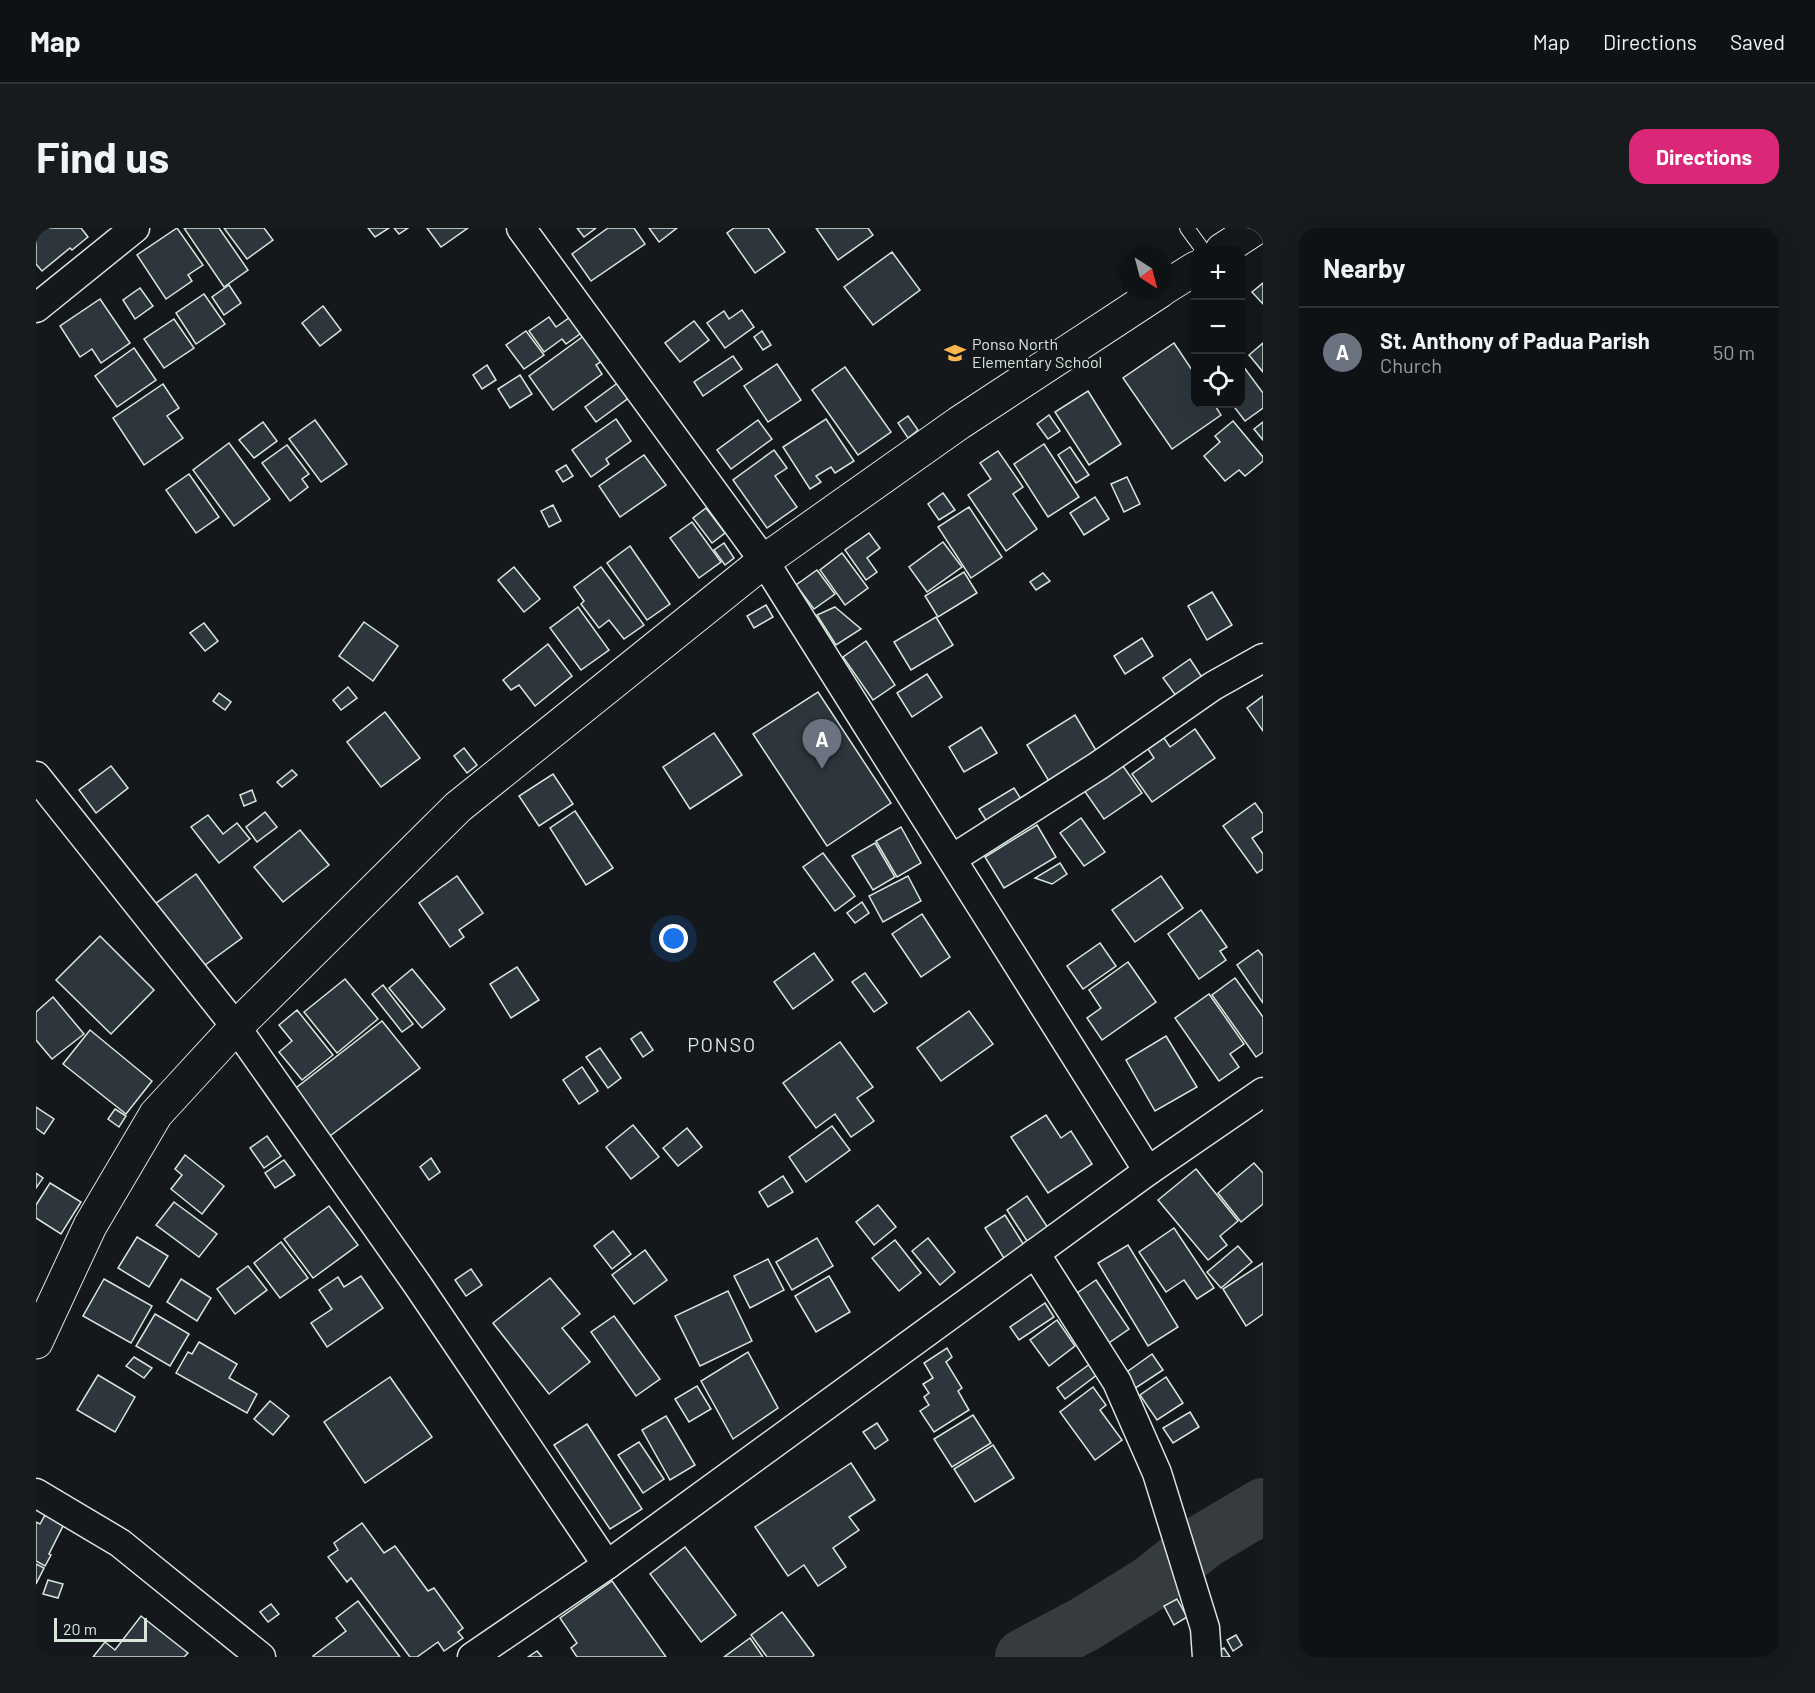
<!DOCTYPE html>
<html lang="en">
<head>
<meta charset="utf-8">
<style>
	:root { --surface:#0f1215; --page:#181b1e; --text:#f1f3f6; --muted:#9b9ea0; --line:#2f3234; --accent:#db2777 }
	body { margin:0; font-family:Barlow,sans-serif; background:var(--page); color:var(--text) }
	.controls { position:absolute; right:18px; top:18px; display:grid; overflow:hidden; border-radius:12px; box-shadow:0 6px 24px #0002 }
	.controls button { width:54px; height:54px; display:grid; place-items:center; padding:0; border:0; border-bottom:2px solid var(--line); background:var(--surface); color:var(--text); font:30px sans-serif }
	.compass { position:absolute; left:1083px; top:18px; width:54px; height:54px; border-radius:50%; background:var(--surface); box-shadow:0 6px 24px #0002; rotate:144deg }
	.scale { position:absolute; left:18px; bottom:15px; width:93px; box-sizing:border-box; padding-left:6px; border:3px solid #d8e6dc; border-top:0; font-size:16px; line-height:21px; white-space:nowrap; color:#d8e6dc; -webkit-text-stroke:4px #14181c; paint-order:stroke }
	.you { position:absolute; left:638px; top:711px; width:21px; height:21px; margin:-15px; border:4px solid #fff; border-radius:50%; background:#1a73e8; box-shadow:0 0 0 9px #1a73e833 }
	.badge { display:grid; place-items:center; width:39px; height:39px; border-radius:50%; background:var(--accent); color:#fff; font-size:20px; font-weight:700 }
	.pin { position:absolute; translate:-50% -50px; filter:drop-shadow(0 2px 3px #0008) }
	.pin::after { content:''; position:absolute; top:32px; width:21px; height:18px; background:inherit; clip-path:polygon(0 0,100% 0,50% 100%) }
	.list { margin:0; padding:0; list-style:none }
	h2 { display:flex; justify-content:space-between; align-items:center; height:78px; margin:0; padding:0 24px; font-size:26px }
	h2 small { font-size:20px; font-weight:400; color:var(--muted) }
	.list li { display:grid; grid-template-columns:39px 1fr auto; gap:18px; align-items:center; box-sizing:border-box; height:90px; padding:0 24px; border-top:2px solid var(--line) }
	.list b { display:block; font-size:22px; white-space:nowrap }
	.list p { margin:0; font-size:20px; white-space:nowrap; color:var(--muted) }
	.list em { font-size:20px; font-style:normal; color:var(--muted) }
	.icon { flex:none; width:33px; height:33px; fill:none; stroke:currentColor; stroke-width:2; stroke-linecap:round; stroke-linejoin:round }
	.map { position:relative; flex:none; width:1227px; height:1429px; overflow:hidden; border-radius:18px }
	header { display:flex; align-items:center; gap:36px; box-sizing:border-box; height:84px; padding:0 30px; background:var(--surface); border-bottom:2px solid var(--line) }
	header strong { font-size:28px }
	nav { display:flex; gap:33px; margin-inline-start:auto; font-size:21px }
	.intro { display:flex; align-items:center; justify-content:space-between; box-sizing:border-box; height:144px; padding:0 36px }
	h1 { margin:0; font-size:42px }
	.button { padding:15px 27px; border-radius:18px; background:var(--accent); color:#fff; font-size:21px; font-weight:700 }
	main { display:flex; gap:36px; padding:0 36px }
	aside { flex:1; background:var(--surface); border-radius:18px; box-shadow:0 6px 24px #0002 }
	.map>svg:first-child { display:block }
	.lines { fill:none; stroke-linecap:round; stroke-linejoin:round }
	.river { stroke:#363b3e; stroke-width:56 }
	.building { fill:#2c363c; stroke:#d8e6dc; stroke-width:1.5 }
	.lane-casing { stroke:#d8e6dc; stroke-width:16 }
	.street-casing { stroke:#d8e6dc; stroke-width:31 }
	.secondary-casing { stroke:#d8e6dc; stroke-width:35 }
	.lane { stroke:#14181c; stroke-width:14 }
	.street { stroke:#14181c; stroke-width:28 }
	.secondary { stroke:#14181c; stroke-width:33 }
	.labels { text-anchor:middle; stroke-width:4.5; stroke-linejoin:round; paint-order:stroke }
	.poi-label { font-size:16px; fill:#d8e6dc; stroke:#14181c; text-anchor:start }
	.quarter-label { font-size:20px; letter-spacing:1.5px; fill:#d8e6dc; stroke:#14181c }
</style>
</head>
<body>
<header>
<strong>Map</strong>
<nav><a>Map</a><a>Directions</a><a>Saved</a></nav>
</header>
<div class="intro"><h1>Find us</h1><a class="button">Directions</a></div>
<main>
<div class="map">
<svg width="1227" height="1429" viewBox="0 0 1227 1429">
	<rect width="100%" height="100%" fill="#14181c"/>
	<g class="lines">
		<polyline class="river" points="987,1429 1049,1396 1115,1355 1168,1313 1227,1278"/>
	</g>
	<g class="building">
		<polygon points="1,0 45,0 52,9 36,22 34,20 6,43 0,36 0,1"/>
		<polygon points="141,0 167,37 152,47 156,53 130,71 101,27"/>
		<polygon points="148,0 183,0 212,42 188,59"/>
		<polygon points="188,0 228,0 237,12 211,31"/>
		<polygon points="332,0 353,0 339,9"/>
		<polygon points="358,0 372,0 363,6"/>
		<polygon points="391,0 432,0 405,19"/>
		<polygon points="541,0 560,0 548,9"/>
		<polygon points="572,0 598,0 609,16 555,53 536,26"/>
		<polygon points="613,0 641,0 623,14"/>
		<polygon points="698,0 732,0 749,24 719,45 691,5"/>
		<polygon points="780,0 832,0 837,7 802,32"/>
		<polygon points="856,24 884,62 837,97 808,59"/>
		<polygon points="1227,55 1227,76 1216,64"/>
		<polygon points="193,57 205,75 188,87 176,69"/>
		<polygon points="104,60 117,78 99,91 87,72"/>
		<polygon points="168,66 189,96 160,116 140,85"/>
		<polygon points="64,71 94,115 65,135 56,121 44,129 24,98"/>
		<polygon points="287,78 305,102 284,118 266,95"/>
		<polygon points="706,82 718,99 689,120 671,95 688,83 693,91"/>
		<polygon points="537,87 548,103 530,116 526,111 508,124 493,103 513,89 520,99"/>
		<polygon points="138,91 158,120 128,140 108,111"/>
		<polygon points="658,93 673,112 644,134 629,115"/>
		<polygon points="490,103 508,127 488,141 470,117"/>
		<polygon points="726,103 735,117 727,122 718,109"/>
		<polygon points="549,107 567,132 560,137 566,146 517,182 493,148"/>
		<polygon points="1138,115 1160,148 1160,176 1178,176 1185,187 1136,221 1087,150"/>
		<polygon points="1227,115 1227,144 1213,127"/>
		<polygon points="98,120 120,152 81,179 59,148"/>
		<polygon points="697,128 706,141 667,168 658,154"/>
		<polygon points="1204,134 1227,165 1227,180 1209,193 1196,176 1204,176"/>
		<polygon points="741,136 765,172 732,194 708,158"/>
		<polygon points="451,137 460,152 446,161 437,147"/>
		<polygon points="809,139 855,204 822,227 776,162"/>
		<polygon points="484,147 496,166 474,180 462,161"/>
		<polygon points="583,154 594,169 560,194 549,179"/>
		<polygon points="127,156 143,180 131,188 147,210 108,237 77,190"/>
		<polygon points="1052,163 1085,216 1053,237 1019,184"/>
		<polygon points="1013,187 1024,203 1012,211 1001,196"/>
		<polygon points="872,188 882,202 872,210 862,195"/>
		<polygon points="580,191 595,213 570,231 573,236 555,249 536,222"/>
		<polygon points="790,191 818,233 799,245 795,239 780,248 785,254 774,261 747,219"/>
		<polygon points="279,192 311,236 285,254 253,211"/>
		<polygon points="722,192 736,211 695,241 681,222"/>
		<polygon points="1197,193 1227,229 1227,233 1209,248 1203,242 1189,253 1168,228 1184,214 1179,208"/>
		<polygon points="227,194 241,213 218,230 203,212"/>
		<polygon points="1227,194 1227,212 1218,201"/>
		<polygon points="193,215 234,271 198,298 157,242"/>
		<polygon points="1008,216 1043,269 1012,289 978,236"/>
		<polygon points="251,217 273,246 266,251 272,259 254,273 226,235"/>
		<polygon points="1034,219 1053,247 1040,255 1022,227"/>
		<polygon points="738,222 751,240 739,248 761,279 731,300 697,252"/>
		<polygon points="962,223 987,259 977,266 1001,301 970,323 932,267 955,251 944,235"/>
		<polygon points="608,227 630,257 584,289 563,258"/>
		<polygon points="530,237 537,248 527,254 520,243"/>
		<polygon points="153,246 183,289 160,305 130,262"/>
		<polygon points="1091,249 1104,276 1088,284 1075,256"/>
		<polygon points="907,265 919,282 903,292 892,276"/>
		<polygon points="1059,269 1073,291 1048,307 1034,285"/>
		<polygon points="517,277 525,293 513,299 505,283"/>
		<polygon points="933,279 966,329 935,350 902,299"/>
		<polygon points="670,280 689,305 676,315 657,290"/>
		<polygon points="656,294 685,334 663,350 634,310"/>
		<polygon points="833,305 844,320 831,330 841,344 830,352 809,322"/>
		<polygon points="907,314 926,339 891,364 873,339"/>
		<polygon points="688,315 698,330 689,337 678,322"/>
		<polygon points="594,318 634,376 611,392 571,335"/>
		<polygon points="806,325 832,360 809,377 784,342"/>
		<polygon points="478,339 504,371 488,384 462,352"/>
		<polygon points="565,339 608,397 588,411 573,392 563,400 545,376 548,373 538,359"/>
		<polygon points="781,342 799,366 778,381 760,357"/>
		<polygon points="928,344 941,365 902,389 889,368"/>
		<polygon points="1007,345 1014,353 1000,362 994,354"/>
		<polygon points="1176,364 1196,397 1171,412 1152,378"/>
		<polygon points="730,377 737,389 718,400 711,388"/>
		<polygon points="542,379 573,422 545,442 514,400"/>
		<polygon points="799,379 825,401 800,417 781,387"/>
		<polygon points="900,389 917,417 875,442 858,414"/>
		<polygon points="328,394 362,418 337,453 303,428"/>
		<polygon points="168,395 182,413 169,423 154,405"/>
		<polygon points="1106,410 1117,428 1089,446 1078,428"/>
		<polygon points="830,413 859,457 837,472 807,429"/>
		<polygon points="512,416 536,448 499,478 483,457 475,462 467,452"/>
		<polygon points="1154,431 1169,454 1143,472 1127,450"/>
		<polygon points="891,446 906,469 876,489 861,465"/>
		<polygon points="312,459 321,470 305,482 297,472"/>
		<polygon points="782,464 855,575 791,618 717,506"/>
		<polygon points="183,465 195,474 189,482 177,473"/>
		<polygon points="1227,468 1227,503 1211,480"/>
		<polygon points="349,484 384,530 345,559 311,514"/>
		<polygon points="1039,487 1064,529 1016,558 991,517"/>
		<polygon points="945,499 961,525 928,544 913,519"/>
		<polygon points="1159,501 1179,530 1116,574 1096,546 1118,530 1112,521 1128,510 1134,519"/>
		<polygon points="678,505 706,547 654,581 627,539"/>
		<polygon points="428,520 441,537 431,545 418,528"/>
		<polygon points="1082,531 1106,565 1068,591 1045,558"/>
		<polygon points="75,538 92,560 60,585 43,562"/>
		<polygon points="256,542 261,547 246,559 241,554"/>
		<polygon points="517,546 537,576 503,598 483,568"/>
		<polygon points="978,560 988,576 953,597 943,581"/>
		<polygon points="216,562 220,573 208,578 204,567"/>
		<polygon points="1219,575 1227,586 1227,603 1216,610 1227,626 1227,641 1221,645 1187,598"/>
		<polygon points="539,583 577,640 550,657 514,600"/>
		<polygon points="229,584 241,599 221,614 210,599"/>
		<polygon points="172,587 187,606 201,595 214,611 183,635 155,599"/>
		<polygon points="1045,590 1069,624 1048,638 1024,605"/>
		<polygon points="1001,597 1020,629 968,660 949,629"/>
		<polygon points="865,599 885,635 861,649 840,613"/>
		<polygon points="264,602 293,637 247,674 218,639"/>
		<polygon points="839,615 859,649 837,662 816,628"/>
		<polygon points="787,625 819,668 799,683 767,639"/>
		<polygon points="1024,635 1031,646 1016,656 999,650"/>
		<polygon points="160,646 206,710 165,740 119,676"/>
		<polygon points="421,648 447,685 423,702 428,709 414,719 383,675"/>
		<polygon points="872,648 885,673 847,694 833,668"/>
		<polygon points="1125,648 1147,680 1099,714 1076,682"/>
		<polygon points="826,674 833,685 819,695 811,685"/>
		<polygon points="1165,682 1191,719 1184,723 1190,732 1163,751 1132,706"/>
		<polygon points="886,686 914,729 885,749 856,706"/>
		<polygon points="64,708 118,762 75,806 20,752"/>
		<polygon points="1064,715 1080,738 1047,761 1031,738"/>
		<polygon points="1222,722 1227,728 1227,775 1201,737"/>
		<polygon points="778,725 797,752 757,781 738,754"/>
		<polygon points="1092,734 1120,774 1066,812 1051,790 1065,780 1053,762"/>
		<polygon points="481,739 503,772 475,790 454,756"/>
		<polygon points="376,741 409,781 386,800 353,760"/>
		<polygon points="829,745 851,775 838,784 816,754"/>
		<polygon points="1199,750 1227,789 1227,824 1220,829 1176,767"/>
		<polygon points="309,751 342,791 301,825 268,784"/>
		<polygon points="347,757 377,796 366,804 336,766"/>
		<polygon points="1173,766 1208,816 1194,826 1203,839 1183,853 1139,790"/>
		<polygon points="17,769 48,806 16,831 0,812 0,784"/>
		<polygon points="261,782 297,827 266,852 243,824 256,813 243,797"/>
		<polygon points="933,783 957,816 905,853 881,820"/>
		<polygon points="346,793 384,840 290,911 256,863"/>
		<polygon points="54,802 116,853 90,886 27,836"/>
		<polygon points="605,804 617,822 607,829 595,811"/>
		<polygon points="1130,808 1161,859 1119,883 1090,832"/>
		<polygon points="804,814 837,859 821,870 838,893 815,909 799,886 780,900 747,855"/>
		<polygon points="564,820 585,850 572,860 550,829"/>
		<polygon points="546,839 562,863 543,876 527,852"/>
		<polygon points="0,879 18,891 8,906 0,900"/>
		<polygon points="79,881 90,888 83,899 72,891"/>
		<polygon points="1010,887 1025,910 1035,903 1056,936 1012,965 975,909"/>
		<polygon points="597,897 623,929 595,951 570,919"/>
		<polygon points="796,898 814,922 770,954 753,929"/>
		<polygon points="651,900 666,919 642,938 627,920"/>
		<polygon points="231,908 245,928 228,940 214,920"/>
		<polygon points="149,927 188,958 166,986 135,961 146,947 139,941"/>
		<polygon points="395,930 404,944 393,952 384,939"/>
		<polygon points="248,932 259,947 239,960 229,945"/>
		<polygon points="1218,935 1227,945 1227,976 1205,994 1182,965"/>
		<polygon points="1160,941 1202,993 1184,1008 1191,1017 1172,1032 1122,972"/>
		<polygon points="0,945 7,950 0,960"/>
		<polygon points="747,948 757,964 732,979 723,964"/>
		<polygon points="14,955 45,974 25,1006 0,990 0,977"/>
		<polygon points="991,968 1014,1003 993,1016 971,982"/>
		<polygon points="138,974 181,1006 163,1029 120,997"/>
		<polygon points="842,977 860,999 838,1017 820,994"/>
		<polygon points="293,978 322,1017 277,1050 248,1011"/>
		<polygon points="969,987 991,1022 971,1035 949,1000"/>
		<polygon points="1138,1000 1178,1060 1161,1071 1148,1052 1130,1064 1103,1024"/>
		<polygon points="577,1003 595,1026 576,1041 558,1018"/>
		<polygon points="101,1009 132,1028 113,1059 82,1040"/>
		<polygon points="781,1010 797,1038 756,1062 740,1034"/>
		<polygon points="892,1010 919,1044 904,1057 876,1023"/>
		<polygon points="859,1012 885,1045 863,1063 836,1030"/>
		<polygon points="245,1014 272,1050 244,1070 218,1035"/>
		<polygon points="1092,1017 1142,1099 1112,1118 1062,1035"/>
		<polygon points="1202,1018 1216,1034 1185,1060 1171,1044"/>
		<polygon points="609,1022 631,1052 598,1076 576,1047"/>
		<polygon points="732,1031 748,1062 714,1080 698,1048"/>
		<polygon points="1227,1035 1227,1086 1210,1098 1187,1061"/>
		<polygon points="212,1038 231,1062 199,1086 181,1061"/>
		<polygon points="435,1041 446,1057 430,1068 419,1052"/>
		<polygon points="325,1048 347,1080 291,1119 275,1095 296,1081 283,1062 302,1049 308,1059"/>
		<polygon points="793,1048 814,1084 780,1104 759,1068"/>
		<polygon points="514,1050 544,1086 526,1100 554,1134 513,1166 457,1095"/>
		<polygon points="68,1051 116,1078 95,1115 47,1088"/>
		<polygon points="145,1051 175,1070 161,1093 131,1074"/>
		<polygon points="1060,1052 1093,1101 1067,1119 1034,1070"/>
		<polygon points="692,1063 716,1113 664,1138 639,1088"/>
		<polygon points="1009,1075 1018,1089 983,1112 974,1099"/>
		<polygon points="119,1086 153,1106 134,1138 100,1118"/>
		<polygon points="578,1088 624,1151 600,1168 555,1104"/>
		<polygon points="1021,1092 1039,1118 1013,1138 994,1112"/>
		<polygon points="163,1114 201,1136 193,1150 221,1166 211,1185 140,1145 152,1124 156,1126"/>
		<polygon points="911,1120 916,1129 910,1134 926,1160 922,1163 933,1182 898,1204 884,1183 893,1177 888,1169 893,1165 887,1156 897,1150 888,1135"/>
		<polygon points="712,1124 742,1180 697,1211 665,1153"/>
		<polygon points="1116,1126 1127,1142 1098,1161 1088,1146"/>
		<polygon points="98,1129 116,1140 108,1150 90,1138"/>
		<polygon points="1058,1133 1066,1143 1029,1171 1021,1160"/>
		<polygon points="62,1147 99,1169 79,1204 41,1182"/>
		<polygon points="354,1149 396,1209 329,1255 288,1194"/>
		<polygon points="1130,1149 1147,1175 1121,1192 1104,1167"/>
		<polygon points="661,1158 675,1181 653,1194 639,1171"/>
		<polygon points="1057,1159 1070,1177 1064,1182 1086,1212 1059,1232 1024,1184"/>
		<polygon points="234,1173 253,1188 237,1207 218,1191"/>
		<polygon points="1154,1184 1163,1199 1137,1215 1127,1200"/>
		<polygon points="937,1187 955,1215 916,1239 898,1211"/>
		<polygon points="630,1188 659,1237 634,1252 606,1202"/>
		<polygon points="841,1195 852,1212 839,1221 827,1204"/>
		<polygon points="551,1196 606,1281 574,1301 518,1217"/>
		<polygon points="603,1214 628,1251 607,1265 582,1227"/>
		<polygon points="957,1217 978,1250 939,1274 918,1241"/>
		<polygon points="815,1235 839,1272 813,1289 823,1302 797,1320 810,1339 782,1358 768,1337 752,1348 719,1299"/>
		<polygon points="9,1287 28,1296 13,1326 15,1327 9,1338 0,1333 0,1294 4,1296"/>
		<polygon points="326,1295 348,1325 359,1318 392,1363 398,1360 427,1400 422,1404 427,1410 408,1423 402,1414 381,1429 374,1429 315,1350 311,1354 292,1329 302,1322 298,1315"/>
		<polygon points="649,1319 700,1387 665,1414 614,1346"/>
		<polygon points="0,1336 8,1340 0,1356"/>
		<polygon points="12,1352 27,1356 22,1370 7,1366"/>
		<polygon points="576,1353 630,1429 541,1429 535,1420 541,1415 524,1390"/>
		<polygon points="1141,1371 1151,1389 1138,1397 1128,1378"/>
		<polygon points="322,1373 364,1429 278,1429 277,1428 310,1403 300,1390"/>
		<polygon points="235,1376 243,1386 232,1394 224,1384"/>
		<polygon points="746,1384 778,1427 776,1429 731,1429 715,1407"/>
		<polygon points="105,1388 152,1425 148,1429 57,1429 69,1414 79,1422"/>
		<polygon points="1200,1407 1206,1417 1197,1423 1191,1412"/>
		<polygon points="714,1410 727,1429 688,1429"/>
		<polygon points="1188,1420 1194,1429 1182,1429 1180,1425"/>
		<polygon points="501,1423 506,1429 492,1429"/>
	</g>
	<g class="lines">
		<defs>
			<polyline id="lane" points="1151,0 1167,22"/>
			<g id="street">
				<polyline points="485,0 728,333 1112,943"/>
				<polyline points="0,80 99,0"/>
				<polyline points="0,548 200,799 381,1056 571,1337"/>
				<polyline points="916,631 1062,538 1177,458 1227,430"/>
				<polyline points="999,1025 1081,1154 1121,1245 1169,1400 1171,1429"/>
				<polyline points="0,1265 84,1315 225,1429"/>
				<polyline points="436,1429 571,1337 1112,943 1227,864"/>
			</g>
			<g id="secondary">
				<polyline points="1186,22 1220,0"/>
				<polyline points="1128,60 1160,40"/>
				<polyline points="0,1114 54,998 120,886 200,799 422,579 728,333 923,195 1124,63"/>
			</g>
		</defs>
		<use href="#lane" class="lane-casing"/>
		<use href="#street" class="street-casing"/>
		<use href="#secondary" class="secondary-casing"/>
		<use href="#lane" class="lane"/>
		<use href="#street" class="street"/>
		<use href="#secondary" class="secondary"/>
	</g>
	<defs>
		<symbol id="school-bare" viewBox="-9 -9 18 18"><path d="M0-5L7-2L0 1L-7-2ZM-4 1L0 2.5L4 1V4Q0 6-4 4Z" fill="#ffb74d" stroke="#14181c" stroke-width="2.5" paint-order="stroke"/></symbol>
	</defs>
	<g fill-rule="evenodd">
		<use href="#school-bare" x="904" y="110" width="30" height="30"/>
	</g>
	<g class="labels">
		<g class="poi-label">
			<text x="936" y="122">Ponso North<tspan x="936" dy="18">Elementary School</tspan></text>
		</g>
		<g class="quarter-label">
			<text x="686" y="824">PONSO</text>
		</g>
	</g>
</svg>
<div class="controls">
<button>+</button>
<button>−</button>
<button><svg class="icon" aria-label="locate" viewBox="0 0 24 24"><circle cx="12" cy="12" r="6"/><path d="M12 2v4M12 18v4M2 12h4M18 12h4"/></svg></button>
</div>
<svg class="compass" viewBox="-18 -18 36 36"><path d="M0-13l5 13h-10z" fill="#e53935"/><path d="M0 13l5-13h-10z" fill="#9b9ea0"/></svg>
<div class="scale">20 m</div>
<div class="you"></div>
<div class="pin badge" style="left:786px;top:541px;background:#6b7280">A</div>
</div>
<aside>
<h2>Nearby<small></small></h2>
<ul class="list">
<li><span class="badge" style="background:#6b7280">A</span><div><b>St. Anthony of Padua Parish</b><p>Church</p></div><em>50 m</em></li>
</ul>
</aside>
</main>
</body>
</html>
